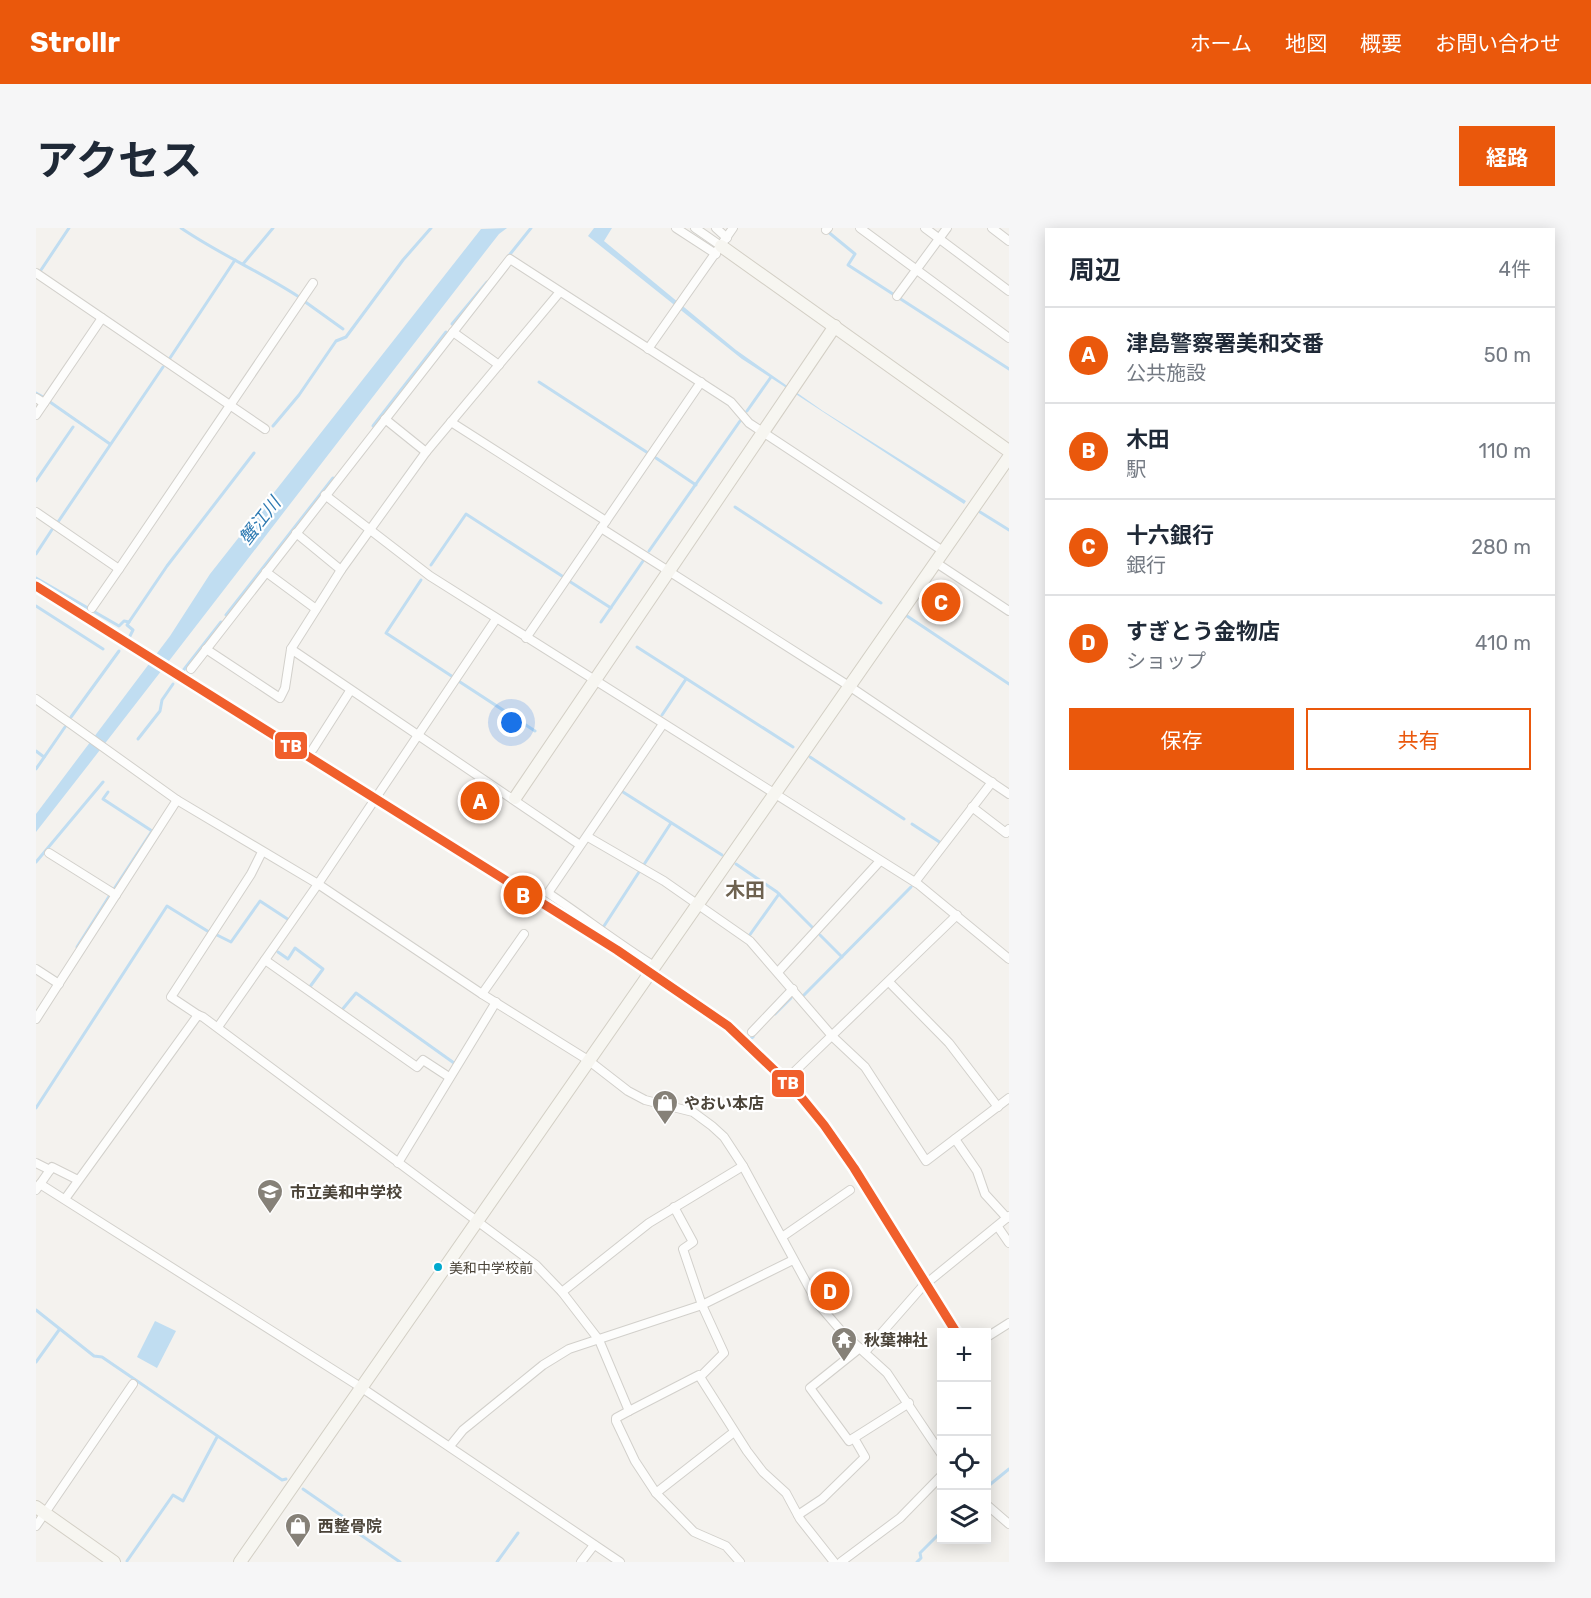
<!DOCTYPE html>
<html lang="ja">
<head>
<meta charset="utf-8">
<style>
	:root { --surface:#fff; --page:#f6f6f7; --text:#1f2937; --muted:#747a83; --line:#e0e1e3; --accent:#ea580c }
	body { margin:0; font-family:Rubik,"Noto Sans JP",sans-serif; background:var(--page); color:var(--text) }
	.controls { position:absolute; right:18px; bottom:18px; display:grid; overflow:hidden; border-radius:0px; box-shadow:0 3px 15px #0003 }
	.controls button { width:54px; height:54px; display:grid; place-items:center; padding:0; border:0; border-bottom:2px solid var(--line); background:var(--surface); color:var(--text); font:30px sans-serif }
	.you { position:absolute; left:476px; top:495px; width:21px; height:21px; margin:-15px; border:4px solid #fff; border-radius:50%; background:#1a73e8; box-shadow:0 0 0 9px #1a73e833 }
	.badge { display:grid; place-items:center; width:39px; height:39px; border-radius:50%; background:var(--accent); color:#fff; font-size:20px; font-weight:700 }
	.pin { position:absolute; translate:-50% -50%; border:3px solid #fff; box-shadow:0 2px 6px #0006 }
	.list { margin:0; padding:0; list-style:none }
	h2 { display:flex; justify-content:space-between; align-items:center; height:78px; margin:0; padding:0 24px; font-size:26px }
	h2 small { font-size:20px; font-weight:400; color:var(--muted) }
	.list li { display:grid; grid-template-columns:39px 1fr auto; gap:18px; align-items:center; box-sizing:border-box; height:96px; padding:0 24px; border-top:2px solid var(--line) }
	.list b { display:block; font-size:22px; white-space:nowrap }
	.list p { margin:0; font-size:20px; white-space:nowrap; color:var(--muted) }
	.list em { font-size:20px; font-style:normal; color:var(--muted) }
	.actions { display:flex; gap:12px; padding:18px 24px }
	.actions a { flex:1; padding:14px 0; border:2px solid var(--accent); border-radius:0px; text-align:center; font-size:21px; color:var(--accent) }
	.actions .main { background:var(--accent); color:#fff }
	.icon { flex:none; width:33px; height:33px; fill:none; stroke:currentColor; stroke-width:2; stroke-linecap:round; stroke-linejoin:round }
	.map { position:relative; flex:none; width:973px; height:1334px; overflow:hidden; border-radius:0px }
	header { display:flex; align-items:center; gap:36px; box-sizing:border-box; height:84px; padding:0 30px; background:var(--accent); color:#fff }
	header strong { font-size:28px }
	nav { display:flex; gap:33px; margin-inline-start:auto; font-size:21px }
	.intro { display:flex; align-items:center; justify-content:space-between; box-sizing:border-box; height:144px; padding:0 36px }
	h1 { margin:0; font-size:42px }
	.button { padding:15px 27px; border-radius:0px; background:var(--accent); color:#fff; font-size:21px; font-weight:700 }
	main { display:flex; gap:36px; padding:0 36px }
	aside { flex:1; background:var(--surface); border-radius:0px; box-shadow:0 3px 15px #0003 }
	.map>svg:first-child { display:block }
	.water { fill:#c0ddf1 }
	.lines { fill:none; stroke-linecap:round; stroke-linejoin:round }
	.stream { stroke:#c0ddf1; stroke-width:3 }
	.street-casing { stroke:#d2d0cb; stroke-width:10 }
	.secondary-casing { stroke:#d3cfc5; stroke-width:14 }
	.street { stroke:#fdfdfc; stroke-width:8 }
	.secondary { stroke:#f7f6f1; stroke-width:12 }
	.rail-1-casing { stroke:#fff; stroke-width:14 }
	.rail-1 { stroke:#f05f2c; stroke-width:9 }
	.bus-dot { fill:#00a9ce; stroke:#fff; stroke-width:2 }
	.labels { text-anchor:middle; stroke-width:4.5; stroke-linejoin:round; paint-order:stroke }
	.bus-label { font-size:14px; fill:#4b4439; stroke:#fff; text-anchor:start }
	.poi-label { font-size:16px; font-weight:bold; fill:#4b4439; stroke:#fff; text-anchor:start }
	.water-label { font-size:18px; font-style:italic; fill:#2e7ab2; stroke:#fff }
	.quarter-label { font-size:20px; font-weight:bold; fill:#6e6250; stroke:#fff }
	.line-badge { stroke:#fff; stroke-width:2 }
	.badge-label { font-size:16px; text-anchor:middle; font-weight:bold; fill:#fff }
</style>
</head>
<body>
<header>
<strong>Strollr</strong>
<nav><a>ホーム</a><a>地図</a><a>概要</a><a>お問い合わせ</a></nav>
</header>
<div class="intro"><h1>アクセス</h1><a class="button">経路</a></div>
<main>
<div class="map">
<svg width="973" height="1334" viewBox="0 0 973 1334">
	<rect width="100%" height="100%" fill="#f4f2ee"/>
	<g class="water">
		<path d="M471,0L463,6C308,205 155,406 0,604V586L134,408L174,346L445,1Z"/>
		<polygon points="558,0 576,0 568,13 700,122 787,183 930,273 928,276 706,131 552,8"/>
		<polygon points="119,1093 140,1103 121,1140 101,1129"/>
	</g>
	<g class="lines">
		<g class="stream">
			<path d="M145,0C183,26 225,44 263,69"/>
			<polyline points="791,3 819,26 812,37 973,141"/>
			<polyline points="471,30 495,0"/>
			<polyline points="207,36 237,0"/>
			<polyline points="5,42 33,0"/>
			<polyline points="268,73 307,101"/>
			<polyline points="416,96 451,54"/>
			<polyline points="134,130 199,32"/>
			<polyline points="503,154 612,225"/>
			<polyline points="0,165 7,169"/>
			<polyline points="14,174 74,216"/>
			<polyline points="711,183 735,149"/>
			<polyline points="237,198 263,167 300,113 310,109 367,32 395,0"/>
			<polyline points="337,198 410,104"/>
			<polyline points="620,230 660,257"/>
			<polyline points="0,253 37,199"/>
			<polyline points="699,279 845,375"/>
			<polyline points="944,284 973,302"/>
			<polyline points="22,294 127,139"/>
			<polyline points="613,323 704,193"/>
			<polyline points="0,326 17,300"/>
			<polyline points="395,337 430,286 526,348"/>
			<polyline points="0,350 83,398 88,393 93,394"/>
			<polyline points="385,352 350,405 417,449"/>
			<polyline points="533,353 575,380"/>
			<polyline points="0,378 67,421"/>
			<polyline points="190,387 297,250"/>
			<polyline points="871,388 973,456"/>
			<polyline points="565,394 607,333"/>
			<polyline points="93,410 97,402 91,397 93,394 131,338 218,225"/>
			<polyline points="601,419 757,519"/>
			<polyline points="146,444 185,394"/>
			<polyline points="424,454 499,503"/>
			<polyline points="626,487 650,451"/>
			<polyline points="35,489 83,423"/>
			<polyline points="102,511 124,483 126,472 137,456"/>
			<polyline points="0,523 8,529"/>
			<polyline points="774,529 868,591"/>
			<polyline points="0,541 29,499"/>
			<polyline points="72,564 67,571 116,603 78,661"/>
			<polyline points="587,564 686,627"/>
			<polyline points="876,596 905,615 903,617"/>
			<polyline points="0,634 67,554"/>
			<polyline points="700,636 741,664 777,700"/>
			<polyline points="607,638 635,595"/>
			<polyline points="568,698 603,644"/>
			<polyline points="179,706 195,714 224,673 253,692"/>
			<polyline points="784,707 806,729"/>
			<polyline points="713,708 743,666"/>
			<polyline points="41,719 74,667"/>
			<polyline points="242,724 252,731 259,720 287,741 273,760 276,761"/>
			<polyline points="768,767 875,659"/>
			<polyline points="305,783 320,765 418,835"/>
			<polyline points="739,786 755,770"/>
			<polyline points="714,811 717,809"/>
			<polyline points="0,880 131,678 173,704"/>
			<polyline points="0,1082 58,1128 66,1129 246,1252 250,1251"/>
			<polyline points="0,1134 23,1102"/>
			<polyline points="951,1259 973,1241"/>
			<polyline points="267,1261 306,1288 303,1292 364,1334"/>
			<polyline points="91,1333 137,1267 147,1273 181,1209"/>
			<polyline points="461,1334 482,1305"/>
			<polyline points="881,1334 885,1330 884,1325 906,1303"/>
		</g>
		<defs>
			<g id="street">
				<polyline points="640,0 680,26"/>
				<polyline points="659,0 685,18"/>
				<polyline points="680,0 691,10"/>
				<polyline points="824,0 973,110"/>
				<polyline points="889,0 973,63"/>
				<polyline points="956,0 973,13"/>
				<polyline points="790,2 792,0"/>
				<polyline points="0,45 229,201"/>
				<polyline points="523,65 390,224 305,342 255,421 544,617"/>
				<polyline points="861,68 911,0"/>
				<polyline points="417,104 463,137"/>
				<polyline points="612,121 697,0"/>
				<polyline points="0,170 8,175"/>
				<polyline points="0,187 66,90"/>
				<polyline points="349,191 390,224"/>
				<polyline points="415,194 570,293"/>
				<polyline points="289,267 394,348 882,656 973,731"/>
				<polyline points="0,284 83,341 277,55"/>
				<polyline points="565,300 813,458 973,566"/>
				<polyline points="260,305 305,342"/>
				<polyline points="899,334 973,383"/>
				<polyline points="230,344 280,381"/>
				<polyline points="56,380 83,341"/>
				<polyline points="490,410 665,154"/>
				<polyline points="170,421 244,470 249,460 255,421"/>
				<polyline points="155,441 474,31 695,174 713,195 907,323"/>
				<polyline points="0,471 141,572 282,656 446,766 552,832 592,863 609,872 657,884 676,898 688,909 707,938 782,1076 807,1105 851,1145 906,1227"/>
				<polyline points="277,521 314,463"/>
				<polyline points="936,579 970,605 973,601"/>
				<polyline points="552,609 628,653 714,713 797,809 829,839 890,933 973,870"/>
				<polyline points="13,625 80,667"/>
				<polyline points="879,654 956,554"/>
				<polyline points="229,732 381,839 387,832 413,849"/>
				<path d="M618,738C581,715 548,689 512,665L627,496"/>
				<polyline points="0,741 23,756"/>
				<polyline points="742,744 844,633"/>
				<polyline points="853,754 913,815 962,879"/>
				<polyline points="446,766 488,706"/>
				<polyline points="162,787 135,769 215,646 226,624"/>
				<polyline points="0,791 141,572"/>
				<polyline points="182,799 282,656 460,391"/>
				<polyline points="716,804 757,761"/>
				<polyline points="755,847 921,687"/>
				<polyline points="919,911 941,943 949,966 971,990"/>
				<polyline points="0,935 14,942"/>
				<polyline points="362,935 460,774"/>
				<polyline points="4,956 326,1160 584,1334"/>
				<polyline points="0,962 16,939 42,952"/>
				<polyline points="29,971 162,787 167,789 500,1037 526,1064 563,1112 593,1183 580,1190 580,1193 599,1233 620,1265 658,1304 690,1318 704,1334"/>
				<polyline points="638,979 657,1014 647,1021 666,1077 688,1125 664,1149 711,1223 727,1244 750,1265 764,1291 798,1334"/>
				<polyline points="962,999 973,1015"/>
				<polyline points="746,1009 814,962"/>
				<polyline points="526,1064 613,995 707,938"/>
				<polyline points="951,1109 973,1095"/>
				<polyline points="824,1120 774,1160 813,1213 873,1175"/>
				<polyline points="829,1124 886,1059 973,988"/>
				<polyline points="593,1183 663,1147 664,1149"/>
				<polyline points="414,1218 427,1202 507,1137 533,1121 666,1077 757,1032"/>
				<polyline points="620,1265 698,1204"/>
				<polyline points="951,1277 973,1296"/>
				<polyline points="762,1287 786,1271 829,1229 818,1210"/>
				<polyline points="0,1298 97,1156"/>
				<polyline points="545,1334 558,1317"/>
				<polyline points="805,1334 864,1290 906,1247"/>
			</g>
			<g id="secondary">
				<polyline points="685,18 973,223"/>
				<polyline points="479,570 799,98"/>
				<polyline points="0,1279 78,1334"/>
				<polyline points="204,1334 973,229"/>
			</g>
		</defs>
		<use href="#street" class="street-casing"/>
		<use href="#secondary" class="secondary-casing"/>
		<use href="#street" class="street"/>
		<use href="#secondary" class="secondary"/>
		<defs>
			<polyline id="rail-1" points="0,358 581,722 692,798 761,864 788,897 818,940 920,1104"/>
		</defs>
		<use href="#rail-1" class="rail-1-casing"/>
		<use href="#rail-1" class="rail-1"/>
	</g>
	<defs>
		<symbol id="shop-pin" viewBox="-11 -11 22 30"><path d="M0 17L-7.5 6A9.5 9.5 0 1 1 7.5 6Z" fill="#868178" stroke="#fff"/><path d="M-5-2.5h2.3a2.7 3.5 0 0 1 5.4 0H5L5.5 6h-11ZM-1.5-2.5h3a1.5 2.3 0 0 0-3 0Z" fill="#fff"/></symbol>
		<symbol id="school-pin" viewBox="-11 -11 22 30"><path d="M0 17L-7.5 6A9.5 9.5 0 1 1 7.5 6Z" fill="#868178" stroke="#fff"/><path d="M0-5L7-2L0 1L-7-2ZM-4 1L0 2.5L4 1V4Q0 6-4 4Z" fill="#fff"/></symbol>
		<symbol id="temple-pin" viewBox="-11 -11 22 30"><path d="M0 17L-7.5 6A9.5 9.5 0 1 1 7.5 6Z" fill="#868178" stroke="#fff"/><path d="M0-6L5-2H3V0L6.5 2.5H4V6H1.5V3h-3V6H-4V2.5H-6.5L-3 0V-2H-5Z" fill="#fff"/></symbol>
	</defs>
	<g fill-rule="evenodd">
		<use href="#shop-pin" x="614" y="860" width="30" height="40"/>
		<use href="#school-pin" x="219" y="949" width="30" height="40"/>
		<use href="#temple-pin" x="793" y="1097" width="30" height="40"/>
		<use href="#shop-pin" x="247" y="1283" width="30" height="40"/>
	</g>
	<circle class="bus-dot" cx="402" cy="1039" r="5"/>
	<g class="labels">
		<g class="bus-label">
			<text x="413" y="1045">美和中学校前</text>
		</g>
		<g class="poi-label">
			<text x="648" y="881">やおい本店</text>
			<text x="254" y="970">市立美和中学校</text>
			<text x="828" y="1118">秋葉神社</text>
			<text x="282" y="1304">西整骨院</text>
		</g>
		<g class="water-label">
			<text transform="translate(224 293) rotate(-52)" y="6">蟹江川</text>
		</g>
		<g class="quarter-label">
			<text x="709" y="669">木田</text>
		</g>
	</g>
	<g class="line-badge">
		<rect x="238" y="503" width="34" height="29" rx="6" fill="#f05f2c"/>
		<rect x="735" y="841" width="34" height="29" rx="6" fill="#f05f2c"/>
	</g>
	<g class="badge-label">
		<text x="255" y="524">TB</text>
		<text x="752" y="861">TB</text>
	</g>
</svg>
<div class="controls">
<button>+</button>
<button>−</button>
<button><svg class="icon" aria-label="locate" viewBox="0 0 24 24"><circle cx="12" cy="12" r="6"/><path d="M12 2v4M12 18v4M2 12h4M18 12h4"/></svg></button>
<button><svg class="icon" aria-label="layers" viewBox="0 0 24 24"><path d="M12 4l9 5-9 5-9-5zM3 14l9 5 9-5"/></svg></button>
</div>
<div class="you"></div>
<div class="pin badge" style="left:444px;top:573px">A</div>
<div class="pin badge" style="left:487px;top:667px">B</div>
<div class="pin badge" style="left:905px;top:374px">C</div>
<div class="pin badge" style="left:794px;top:1063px">D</div>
</div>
<aside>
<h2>周辺<small>4件</small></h2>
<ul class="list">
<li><span class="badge">A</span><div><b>津島警察署美和交番</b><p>公共施設</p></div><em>50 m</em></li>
<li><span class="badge">B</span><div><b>木田</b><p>駅</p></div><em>110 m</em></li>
<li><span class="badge">C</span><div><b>十六銀行</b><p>銀行</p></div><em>280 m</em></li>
<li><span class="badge">D</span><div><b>すぎとう金物店</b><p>ショップ</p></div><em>410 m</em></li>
</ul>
<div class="actions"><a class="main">保存</a><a>共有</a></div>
</aside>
</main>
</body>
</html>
